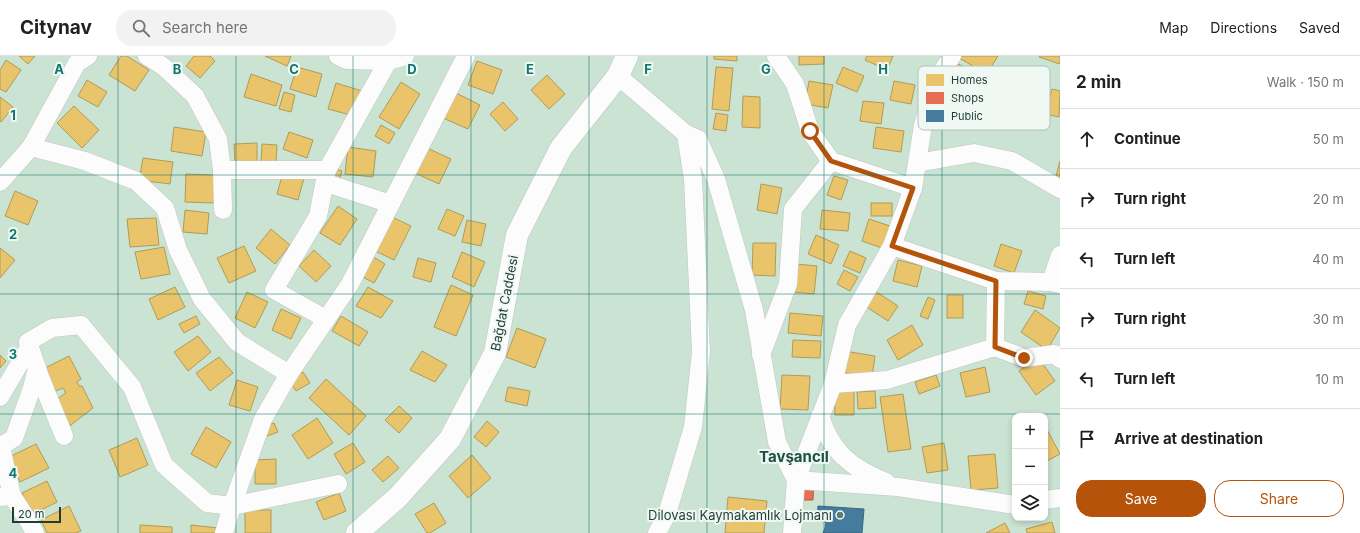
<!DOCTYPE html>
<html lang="en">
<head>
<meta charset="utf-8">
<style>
	:root { --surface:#fff; --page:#f2f2f2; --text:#202124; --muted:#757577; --line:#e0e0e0; --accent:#b45309 }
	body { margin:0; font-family:Inter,sans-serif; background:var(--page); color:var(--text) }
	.controls { position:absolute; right:12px; bottom:12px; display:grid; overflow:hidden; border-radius:8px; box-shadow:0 2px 6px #0003 }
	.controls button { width:36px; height:36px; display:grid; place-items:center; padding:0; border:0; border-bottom:1px solid var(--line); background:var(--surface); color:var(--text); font:20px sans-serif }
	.scale { position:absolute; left:12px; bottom:10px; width:49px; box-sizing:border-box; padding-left:4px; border:2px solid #1f3d35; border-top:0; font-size:11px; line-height:14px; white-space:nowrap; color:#1f3d35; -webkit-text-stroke:3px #f0f8f4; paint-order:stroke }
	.stop { position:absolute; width:12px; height:12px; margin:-9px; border:3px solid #b45309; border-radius:50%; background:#fff }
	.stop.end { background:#b45309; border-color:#fff; box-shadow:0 1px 4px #0008 }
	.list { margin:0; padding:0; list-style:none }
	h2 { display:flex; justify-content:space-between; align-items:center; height:52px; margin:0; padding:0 16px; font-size:17px }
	h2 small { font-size:13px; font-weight:400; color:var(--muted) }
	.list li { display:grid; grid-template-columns:26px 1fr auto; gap:12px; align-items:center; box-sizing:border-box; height:60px; padding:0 16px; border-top:1px solid var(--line) }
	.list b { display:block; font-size:15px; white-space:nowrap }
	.list em { font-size:13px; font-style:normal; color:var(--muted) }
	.actions { display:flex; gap:8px; padding:12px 16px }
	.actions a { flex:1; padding:9px 0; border:1px solid var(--accent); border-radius:16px; text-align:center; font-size:14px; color:var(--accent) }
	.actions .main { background:var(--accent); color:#fff }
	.icon { flex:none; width:22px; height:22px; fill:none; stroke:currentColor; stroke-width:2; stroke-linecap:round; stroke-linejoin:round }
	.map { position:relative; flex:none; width:1060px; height:477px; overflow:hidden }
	header { display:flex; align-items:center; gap:24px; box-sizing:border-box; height:56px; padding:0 20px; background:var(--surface); border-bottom:1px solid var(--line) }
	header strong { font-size:19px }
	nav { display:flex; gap:22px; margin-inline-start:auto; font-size:14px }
	.search { width:280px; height:36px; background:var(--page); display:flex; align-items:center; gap:10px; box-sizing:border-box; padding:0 14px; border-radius:16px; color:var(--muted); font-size:15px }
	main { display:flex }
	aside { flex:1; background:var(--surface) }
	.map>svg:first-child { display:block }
	.green { fill:#cbe3d2; fill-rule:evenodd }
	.homes { fill:#e9c46a; stroke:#ac9c5a }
	.shops { fill:#e76f51; stroke:#ab6049 }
	.public { fill:#457b9d; stroke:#3a687e }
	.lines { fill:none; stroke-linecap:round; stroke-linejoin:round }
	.minor-casing { stroke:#c0c6c3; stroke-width:19 }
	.secondary-casing { stroke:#bec6c3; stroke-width:23 }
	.minor { stroke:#fbfcfb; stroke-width:18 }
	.secondary { stroke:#fbfcfb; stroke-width:22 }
	.route { stroke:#b45309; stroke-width:5 }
	.grid { fill:none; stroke:#0f766e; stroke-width:1; stroke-opacity:0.55 }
	.poi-dot { fill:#647973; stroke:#f0f8f4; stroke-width:1.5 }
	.labels { text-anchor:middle; stroke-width:4; stroke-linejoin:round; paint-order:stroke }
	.street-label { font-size:13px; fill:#1f3d35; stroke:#f0f8f4 }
	.poi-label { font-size:13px; fill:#1f3d35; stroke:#f0f8f4; text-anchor:end }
	.quarter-label { font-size:15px; font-weight:bold; fill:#1a5043; stroke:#f0f8f4 }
	.key { fill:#f0f8f4; stroke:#b1c0bb; stroke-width:1 }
	.key-label { font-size:11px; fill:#1f3d35 }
	.grid-label { font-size:13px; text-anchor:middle; font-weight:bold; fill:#0f766e; stroke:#f0f8f4; stroke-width:4; stroke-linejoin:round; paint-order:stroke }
</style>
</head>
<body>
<header>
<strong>Citynav</strong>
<div class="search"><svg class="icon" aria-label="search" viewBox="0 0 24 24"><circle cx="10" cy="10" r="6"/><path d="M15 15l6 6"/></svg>Search here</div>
<nav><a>Map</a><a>Directions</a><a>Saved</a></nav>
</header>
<main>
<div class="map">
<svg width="1060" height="477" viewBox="0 0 1060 477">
	<rect width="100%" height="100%" fill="#e3e9e6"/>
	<path class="green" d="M0,0H1060V477H0ZM1015,360H1045V462H1015Z"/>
	<g class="homes">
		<polygon points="19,0 35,0 28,8"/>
		<polygon points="121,0 127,0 149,14 135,35 109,19"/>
		<polygon points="194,0 210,0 215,5 200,22 186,10"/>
		<polygon points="265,0 291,0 287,10"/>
		<polygon points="714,0 737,0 737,5 714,3"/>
		<polygon points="799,0 824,0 824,8 799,9"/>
		<polygon points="867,0 893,0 887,14 865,4"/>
		<polygon points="960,0 998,0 987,18 959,2"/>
		<polygon points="1040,0 1060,0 1060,8 1039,1"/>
		<polygon points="6,4 21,14 6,36 0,33 0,14"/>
		<polygon points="477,5 502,14 493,38 468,29"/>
		<polygon points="955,6 980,20 971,36 946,22"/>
		<polygon points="297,11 322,18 316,41 290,33"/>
		<polygon points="716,11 733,12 729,55 712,53"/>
		<polygon points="843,11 864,20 857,36 836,27"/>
		<polygon points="251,18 282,29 276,50 244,41"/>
		<polygon points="547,19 565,38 549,53 531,34"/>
		<polygon points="87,24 107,36 98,51 78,40"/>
		<polygon points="809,25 833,29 828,52 805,48"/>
		<polygon points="894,25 915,29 911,48 890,44"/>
		<polygon points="401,26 420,38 399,73 379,61"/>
		<polygon points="336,27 362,35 354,60 328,53"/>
		<polygon points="1052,33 1060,35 1059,61 1045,58"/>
		<polygon points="284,36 295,39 291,56 279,53"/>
		<polygon points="456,37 480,49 468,73 443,62"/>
		<polygon points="743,40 760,41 760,72 742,71"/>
		<polygon points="0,41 13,51 1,66 0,65"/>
		<polygon points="863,45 884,47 881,68 860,65"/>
		<polygon points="503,46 518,63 505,75 490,58"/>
		<polygon points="74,50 99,74 82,92 57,67"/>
		<polygon points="716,57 728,59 726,75 713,73"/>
		<polygon points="381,69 395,77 389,88 375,80"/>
		<polygon points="174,71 206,76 202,100 171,95"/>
		<polygon points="876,71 904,75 901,96 873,92"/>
		<polygon points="289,76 313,84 307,102 283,93"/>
		<polygon points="257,87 257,107 235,108 234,88"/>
		<polygon points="262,88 277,89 276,106 261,106"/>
		<polygon points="348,91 376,95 373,121 345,118"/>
		<polygon points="427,92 451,103 439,128 415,117"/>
		<polygon points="143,102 173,106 170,128 139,124"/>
		<polygon points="1060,105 1060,125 1055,124"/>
		<polygon points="333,112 342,115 339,125 330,122"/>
		<polygon points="283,116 304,122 298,144 277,138"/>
		<polygon points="186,118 215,119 214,147 185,146"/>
		<polygon points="834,120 848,124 841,144 827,139"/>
		<polygon points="761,128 782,132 777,158 757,154"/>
		<polygon points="15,135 38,145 28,169 5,160"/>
		<rect x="871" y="147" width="21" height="13"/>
		<polygon points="338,150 357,163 340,189 320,177"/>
		<polygon points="447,153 464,160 455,180 438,173"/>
		<polygon points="185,154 209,157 207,178 183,176"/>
		<polygon points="822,154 850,157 848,175 820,173"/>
		<polygon points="390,160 411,170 394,204 373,194"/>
		<polygon points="156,162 159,189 130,191 127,163"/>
		<polygon points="869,163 890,170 882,192 862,185"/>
		<polygon points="467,164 486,168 481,190 462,186"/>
		<polygon points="271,173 290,189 275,208 256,192"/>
		<polygon points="816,179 839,189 831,208 808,198"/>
		<polygon points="753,187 776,187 775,220 752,219"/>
		<polygon points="1001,188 1022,195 1014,217 994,210"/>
		<polygon points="244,190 256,215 229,227 217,202"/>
		<polygon points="164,191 170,218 141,223 135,196"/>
		<polygon points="0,192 15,204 0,222"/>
		<polygon points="314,194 331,210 316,226 299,210"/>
		<polygon points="850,195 866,202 860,217 843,210"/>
		<polygon points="462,196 485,206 474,231 452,221"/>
		<polygon points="370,199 385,208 374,227 359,219"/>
		<polygon points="418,202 436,207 431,226 413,221"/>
		<polygon points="898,204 922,210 917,231 893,225"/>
		<polygon points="796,208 817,210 814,238 793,236"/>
		<polygon points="844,214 858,221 850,235 837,228"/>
		<polygon points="451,229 473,239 456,280 434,271"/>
		<polygon points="175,231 185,251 158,264 149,243"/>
		<polygon points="368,231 393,245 381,262 356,250"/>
		<polygon points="875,235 898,250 888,265 865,250"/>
		<polygon points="1028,235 1046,240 1043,253 1024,248"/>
		<polygon points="247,236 268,246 255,272 235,262"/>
		<rect x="947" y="239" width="16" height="23"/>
		<polygon points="928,241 935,244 928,263 920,260"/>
		<polygon points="281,253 301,262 291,283 272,274"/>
		<polygon points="1035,254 1060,272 1047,294 1021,276"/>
		<polygon points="790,257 823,260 821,280 788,277"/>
		<polygon points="196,260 200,268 184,277 179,268"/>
		<polygon points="341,260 368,276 359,290 332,275"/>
		<polygon points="912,269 923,289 898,304 887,284"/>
		<polygon points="517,272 546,283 535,312 506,301"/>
		<polygon points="198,280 211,296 188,315 174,296"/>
		<polygon points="793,284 821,285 820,302 792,301"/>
		<polygon points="422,295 447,309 435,326 410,314"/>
		<polygon points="844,295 875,300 872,321 841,316"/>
		<polygon points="0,299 6,305 0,312"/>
		<polygon points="69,300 81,323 77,326 79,330 82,330 93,352 67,372 54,345 66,337 63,332 56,335 43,313"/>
		<polygon points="219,301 233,317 210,335 196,317"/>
		<polygon points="1038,301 1055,325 1036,339 1019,315"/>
		<polygon points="985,311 990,336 966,341 960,317"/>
		<polygon points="303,316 310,327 296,335 289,324"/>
		<polygon points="782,319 810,320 808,354 780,353"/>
		<polygon points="936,319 940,330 919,338 915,326"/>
		<polygon points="326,323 366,360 349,379 309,342"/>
		<polygon points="237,324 258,331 250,355 229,349"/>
		<polygon points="508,331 530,335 527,350 505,345"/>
		<polygon points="854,334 854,359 835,359 834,335"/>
		<polygon points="875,335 876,352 858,353 857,336"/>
		<polygon points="903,338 911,393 888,396 880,341"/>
		<polygon points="399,350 412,362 399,377 385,364"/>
		<polygon points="317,362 333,387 308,403 292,379"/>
		<polygon points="487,365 499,376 486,391 474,381"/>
		<polygon points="274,367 278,376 267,380 263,371"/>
		<polygon points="1045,370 1060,398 1045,406"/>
		<polygon points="206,371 231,386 216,412 191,398"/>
		<polygon points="137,382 148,409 120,421 109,394"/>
		<polygon points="353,387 365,406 346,418 334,398"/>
		<polygon points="944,387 948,414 927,417 922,391"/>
		<polygon points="36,388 49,412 20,426 9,401"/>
		<polygon points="995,398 998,432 971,434 968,400"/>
		<polygon points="472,399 491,422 468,442 449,420"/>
		<polygon points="388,400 399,412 383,426 372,414"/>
		<polygon points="276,403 276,428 255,428 255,404"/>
		<polygon points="47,425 57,446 31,459 22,437"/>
		<polygon points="339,437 346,455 324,464 316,446"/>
		<polygon points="728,441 767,445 764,477 725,477"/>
		<polygon points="434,447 446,467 430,477 427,477 415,458"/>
		<polygon points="69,450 81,475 76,477 47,477 41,464"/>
		<rect x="245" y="454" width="26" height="23"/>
		<polygon points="1052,466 1055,477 1027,477 1026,473"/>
		<polygon points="1005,467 1010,477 986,477"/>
		<polygon points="140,469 172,471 172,477 140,477"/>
		<polygon points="191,469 218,472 217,477 191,477"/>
	</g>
	<polygon class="shops" points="796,424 814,425 813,444 795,444"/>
	<polygon class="public" points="818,450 864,453 862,477 823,477 825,472 826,466 817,465"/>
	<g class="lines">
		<defs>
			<g id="minor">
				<polyline points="147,0 164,11 195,40 218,83 222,114 223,154"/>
				<polyline points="338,0 347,4 388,5 405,0"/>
				<polyline points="776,0 795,28 810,75 831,105 913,132"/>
				<polyline points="618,20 686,78 698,83 716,123 754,254 777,386 796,424 898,431 1015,449"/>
				<polyline points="31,91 85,105 136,125 165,152 178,194 202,243 237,286 289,318"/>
				<polyline points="917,107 974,97 1012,105 1060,133"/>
				<polyline points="222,114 327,114"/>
				<polyline points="0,126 31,91 77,7 88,0"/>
				<polyline points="326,127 391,148"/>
				<polyline points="892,190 996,225 1051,226 1060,228"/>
				<polyline points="1051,226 1060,199"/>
				<polyline points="326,263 274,234 318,160 327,114 388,5"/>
				<polyline points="995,291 1024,302 1055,298 1060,303"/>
				<polyline points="761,299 788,228 793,153 831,105"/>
				<polyline points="833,328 887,324 995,291 996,225"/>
				<polyline points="0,341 30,290"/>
				<path d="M820,360C831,396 851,412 886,426"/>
				<polyline points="64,380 40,321 28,286 52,272 81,269 132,331 164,409 207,447 232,450 338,428"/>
				<polyline points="0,391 14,382 32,332 37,312"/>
				<polyline points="1,391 12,440"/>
				<polyline points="0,441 12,440 29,466 35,477"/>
				<polyline points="1045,444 1060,442"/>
				<polyline points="224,477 232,450 263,363 289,318 350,228 466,0"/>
				<polyline points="657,477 667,458 693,371 701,296 693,123 686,78"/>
				<polyline points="792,477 796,424 833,328 847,269 892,190 913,132 923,69 936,25 952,0"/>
			</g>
			<polyline id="secondary" points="357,477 398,441 450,383 495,297 517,179 561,92 618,20 627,0"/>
		</defs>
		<use href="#minor" class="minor-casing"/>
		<use href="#secondary" class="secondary-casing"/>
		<use href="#minor" class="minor"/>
		<use href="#secondary" class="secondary"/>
	</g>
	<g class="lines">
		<polyline class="route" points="810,75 831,105 913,132 892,190 996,225 995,291 1024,302"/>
	</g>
	<path class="grid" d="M118,0V477M236,0V477M353,0V477M471,0V477M589,0V477M707,0V477M824,0V477M942,0V477M0,119H1060M0,238H1060M0,358H1060"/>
	<circle class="poi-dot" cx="840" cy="459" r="4"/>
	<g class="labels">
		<g class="street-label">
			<text transform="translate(504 247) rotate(-79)" y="5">Bağdat Caddesi</text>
		</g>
		<g class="poi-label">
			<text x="832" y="464">Dilovası Kaymakamlık Lojmanı</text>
		</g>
		<g class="quarter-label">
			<text x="794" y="406">Tavşancıl</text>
		</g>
	</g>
	<rect x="918" y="10" width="132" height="64" rx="6" class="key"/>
	<rect x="926" y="18" width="18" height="12" fill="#e9c46a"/>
	<rect x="926" y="36" width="18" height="12" fill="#e76f51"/>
	<rect x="926" y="54" width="18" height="12" fill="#457b9d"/>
	<g class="key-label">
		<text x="951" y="28">Homes</text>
		<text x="951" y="46">Shops</text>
		<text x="951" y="64">Public</text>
	</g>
	<g class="grid-label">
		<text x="59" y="18">A</text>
		<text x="177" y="18">B</text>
		<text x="294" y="18">C</text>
		<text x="412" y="18">D</text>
		<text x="530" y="18">E</text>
		<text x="648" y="18">F</text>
		<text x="766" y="18">G</text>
		<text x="883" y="18">H</text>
		<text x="13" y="64">1</text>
		<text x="13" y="183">2</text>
		<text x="13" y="303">3</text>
		<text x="13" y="422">4</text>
	</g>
</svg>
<div class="controls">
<button>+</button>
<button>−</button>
<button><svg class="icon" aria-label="layers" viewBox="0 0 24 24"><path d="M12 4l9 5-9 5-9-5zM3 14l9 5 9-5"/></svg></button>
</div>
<div class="scale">20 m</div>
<div class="stop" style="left:810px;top:75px"></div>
<div class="stop end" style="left:1024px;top:302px"></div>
</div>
<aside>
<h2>2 min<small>Walk · 150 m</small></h2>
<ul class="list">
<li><svg class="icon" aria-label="ahead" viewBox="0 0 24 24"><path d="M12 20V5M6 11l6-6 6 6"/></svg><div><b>Continue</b></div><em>50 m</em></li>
<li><svg class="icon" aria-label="right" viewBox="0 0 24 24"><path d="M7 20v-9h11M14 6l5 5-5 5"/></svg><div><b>Turn right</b></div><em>20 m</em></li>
<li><svg class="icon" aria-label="left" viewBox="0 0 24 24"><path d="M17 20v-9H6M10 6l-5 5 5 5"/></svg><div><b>Turn left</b></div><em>40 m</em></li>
<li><svg class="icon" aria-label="right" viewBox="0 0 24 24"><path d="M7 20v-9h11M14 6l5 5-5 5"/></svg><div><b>Turn right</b></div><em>30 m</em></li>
<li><svg class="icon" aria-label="left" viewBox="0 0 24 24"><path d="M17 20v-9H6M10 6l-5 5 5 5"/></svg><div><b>Turn left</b></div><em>10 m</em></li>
<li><svg class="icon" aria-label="arrive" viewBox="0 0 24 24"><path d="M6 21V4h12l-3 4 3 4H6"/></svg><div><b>Arrive at destination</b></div></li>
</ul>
<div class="actions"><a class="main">Save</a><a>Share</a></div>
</aside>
</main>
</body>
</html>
